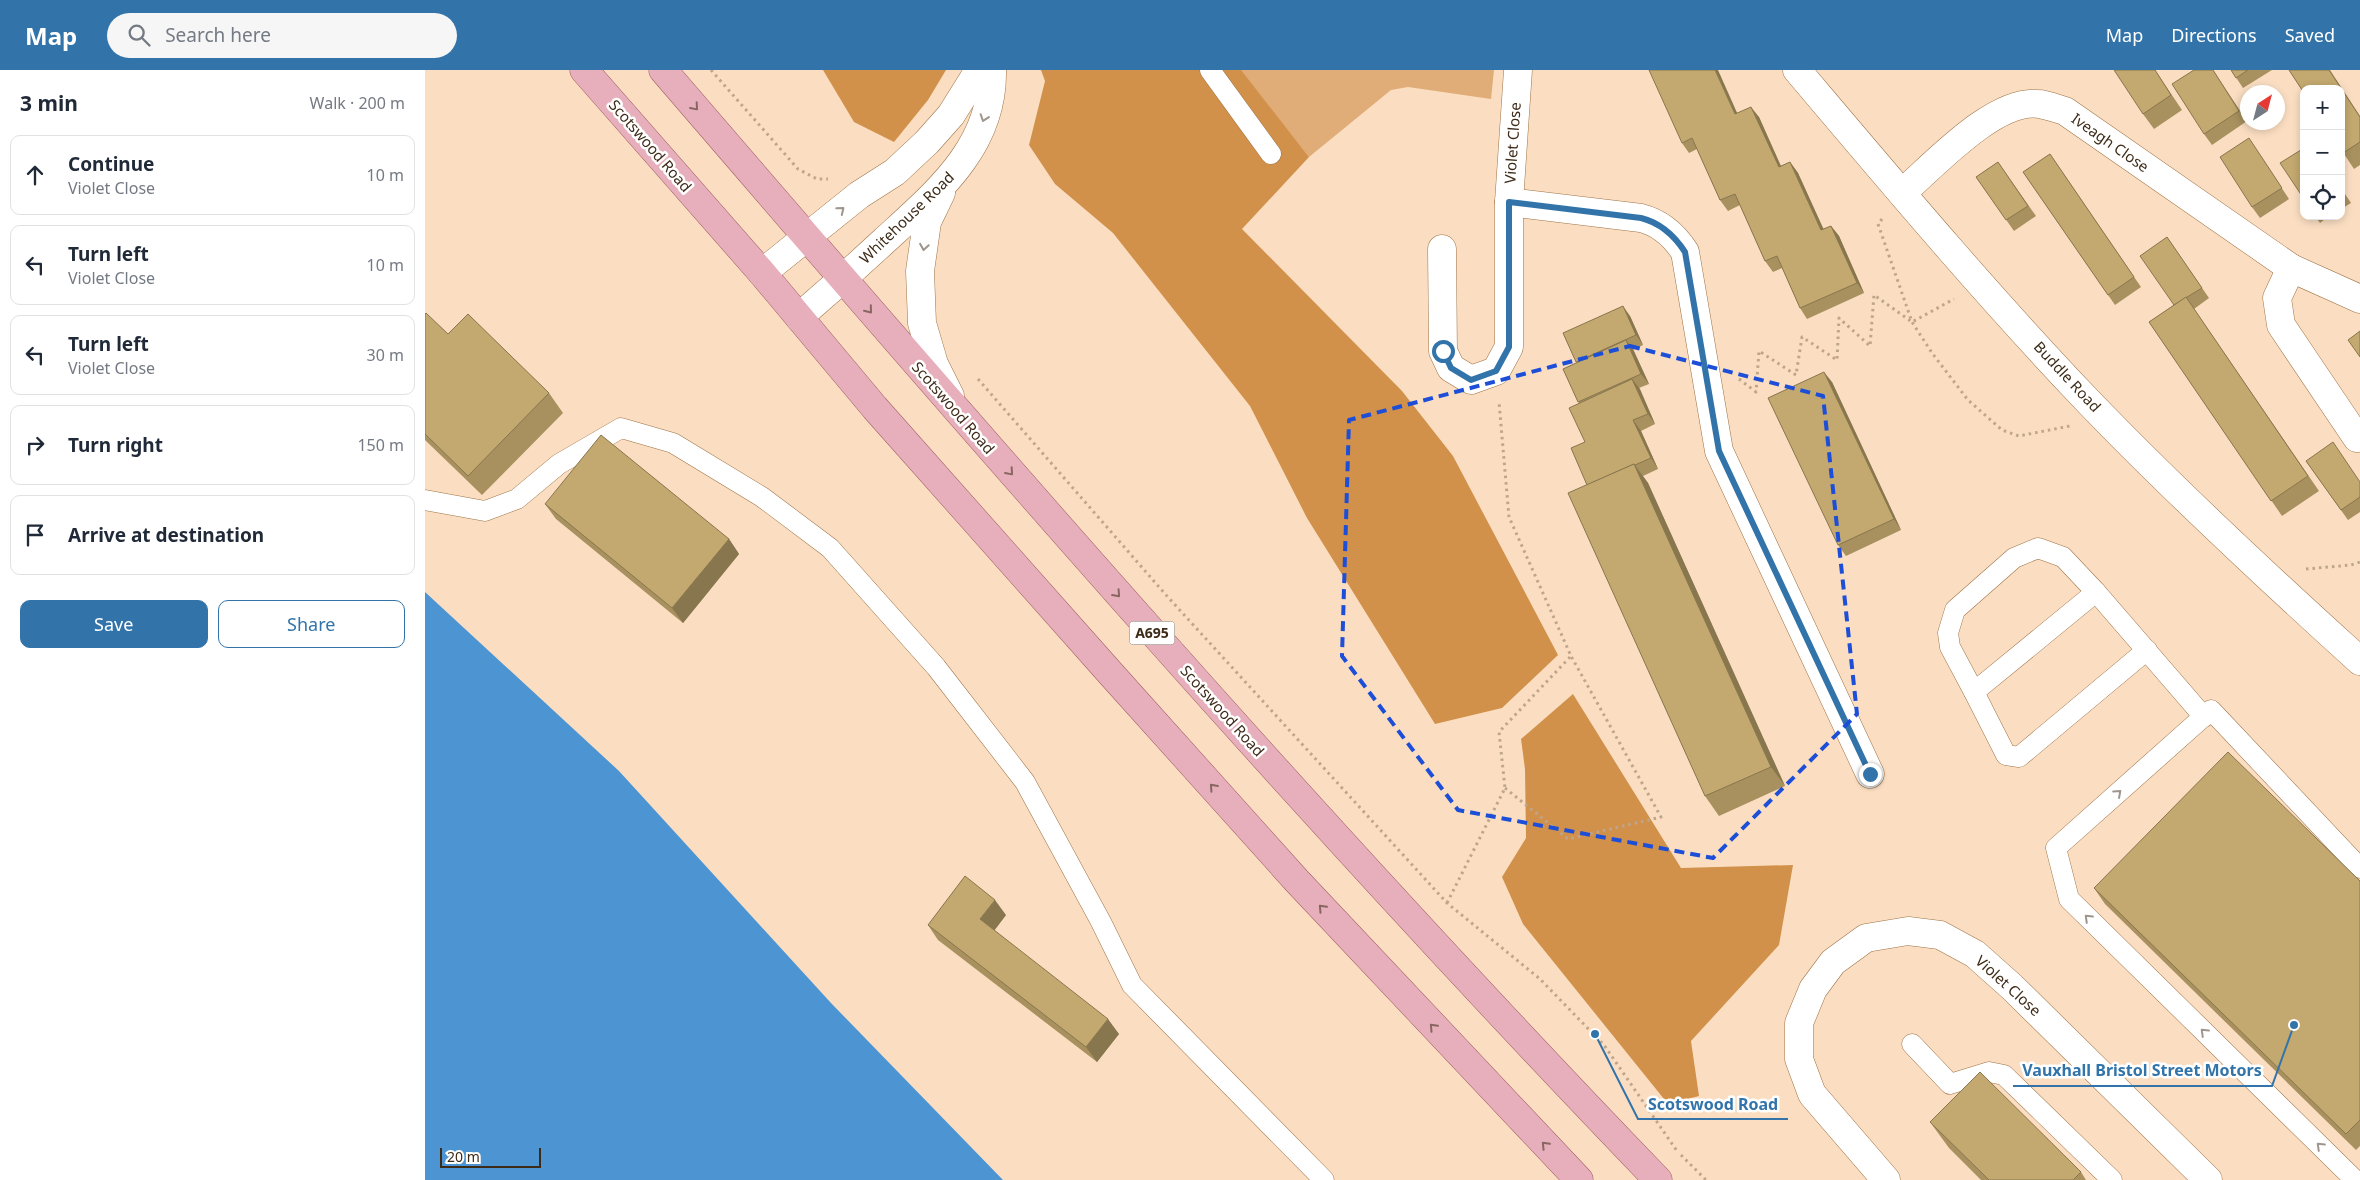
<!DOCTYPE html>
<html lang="en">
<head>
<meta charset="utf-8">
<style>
	:root { --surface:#fff; --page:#f6f6f7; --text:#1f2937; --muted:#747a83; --line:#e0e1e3; --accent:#3274aa }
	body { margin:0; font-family:"Noto Sans",sans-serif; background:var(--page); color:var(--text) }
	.controls { position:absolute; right:15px; top:15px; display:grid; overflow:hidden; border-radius:10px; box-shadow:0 2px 8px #0003 }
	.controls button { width:45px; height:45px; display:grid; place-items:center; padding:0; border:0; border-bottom:1px solid var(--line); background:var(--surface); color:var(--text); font:25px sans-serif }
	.compass { position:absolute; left:1815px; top:15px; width:45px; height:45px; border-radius:50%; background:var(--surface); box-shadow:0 2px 8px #0003; rotate:36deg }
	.scale { position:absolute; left:15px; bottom:12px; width:101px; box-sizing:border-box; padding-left:5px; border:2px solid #3d2b18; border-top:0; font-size:14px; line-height:18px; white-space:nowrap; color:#3d2b18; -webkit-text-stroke:4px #fff; paint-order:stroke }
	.stop { position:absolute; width:15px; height:15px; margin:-11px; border:4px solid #3274aa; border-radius:50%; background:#fff }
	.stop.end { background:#3274aa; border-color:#fff; box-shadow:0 1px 5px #0008 }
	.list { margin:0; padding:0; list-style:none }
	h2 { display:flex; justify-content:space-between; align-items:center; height:65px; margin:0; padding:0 20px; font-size:21px }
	h2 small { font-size:16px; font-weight:400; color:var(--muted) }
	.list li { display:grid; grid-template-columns:32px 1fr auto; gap:15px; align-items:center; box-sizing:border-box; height:80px; margin:0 10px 10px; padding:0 10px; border:1px solid var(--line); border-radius:10px }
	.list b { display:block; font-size:19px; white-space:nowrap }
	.list p { margin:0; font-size:16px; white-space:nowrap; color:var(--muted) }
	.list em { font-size:16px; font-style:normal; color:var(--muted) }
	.actions { display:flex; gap:10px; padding:15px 20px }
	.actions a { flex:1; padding:11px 0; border:1px solid var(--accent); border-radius:10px; text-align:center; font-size:18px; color:var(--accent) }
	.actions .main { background:var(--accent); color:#fff }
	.icon { flex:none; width:28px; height:28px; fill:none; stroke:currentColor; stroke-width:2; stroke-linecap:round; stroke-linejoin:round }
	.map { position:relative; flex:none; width:1935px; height:1110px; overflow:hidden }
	header { display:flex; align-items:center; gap:30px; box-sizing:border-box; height:70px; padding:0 25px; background:var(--accent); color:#fff }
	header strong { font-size:24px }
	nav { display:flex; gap:28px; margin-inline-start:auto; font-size:18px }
	.search { width:350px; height:45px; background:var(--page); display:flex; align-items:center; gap:12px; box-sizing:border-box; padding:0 18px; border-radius:28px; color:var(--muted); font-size:19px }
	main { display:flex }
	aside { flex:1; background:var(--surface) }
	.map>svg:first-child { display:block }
	.green { fill:#e0ac77 }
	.forest { fill:#d1914a }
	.water { fill:#4d95d2 }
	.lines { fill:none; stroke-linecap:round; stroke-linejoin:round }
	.service-casing { stroke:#9e7346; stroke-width:21 }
	.minor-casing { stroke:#9e7346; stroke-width:29 }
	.tertiary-casing { stroke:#9e7346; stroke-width:29 }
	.secondary-casing { stroke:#9e7346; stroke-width:29 }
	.primary-casing { stroke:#a05e65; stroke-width:29 }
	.path { stroke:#bea58b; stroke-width:3; stroke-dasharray:2.5 4; stroke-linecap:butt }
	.service { stroke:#fff; stroke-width:20 }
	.minor { stroke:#fff; stroke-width:28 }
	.tertiary { stroke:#fff; stroke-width:28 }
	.secondary { stroke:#fff; stroke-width:28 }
	.primary { stroke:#e6afbb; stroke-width:28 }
	.wall { fill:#a8915f }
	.shaded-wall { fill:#88764e }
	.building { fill:#c3a96f; stroke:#88764e }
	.oneway { stroke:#896661 }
	.oneway2 { stroke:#9e958c }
	.route { stroke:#3274aa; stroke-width:6 }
	.marked { fill:none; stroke:#1d4ed8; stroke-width:4; stroke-dasharray:10 6; stroke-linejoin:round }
	.labels { text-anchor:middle; stroke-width:5; stroke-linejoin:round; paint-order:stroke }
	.shield { fill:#fff; stroke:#776b5d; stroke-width:1 }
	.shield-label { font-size:14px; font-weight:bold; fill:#3d2b18 }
	.street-label { font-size:15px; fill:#3d2b18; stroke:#fff }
	.leader { fill:none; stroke:#3274aa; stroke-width:2 }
	.callout-dot { fill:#3274aa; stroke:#fff; stroke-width:2 }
	.callout-label { font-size:16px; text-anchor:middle; font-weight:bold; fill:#3274aa; stroke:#fff; stroke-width:5; stroke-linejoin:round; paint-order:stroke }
</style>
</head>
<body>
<header>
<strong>Map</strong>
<div class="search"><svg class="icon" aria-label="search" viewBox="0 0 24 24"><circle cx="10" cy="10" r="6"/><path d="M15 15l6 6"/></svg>Search here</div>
<nav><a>Map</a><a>Directions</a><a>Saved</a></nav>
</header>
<main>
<aside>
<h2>3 min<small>Walk · 200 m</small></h2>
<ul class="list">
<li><svg class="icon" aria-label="ahead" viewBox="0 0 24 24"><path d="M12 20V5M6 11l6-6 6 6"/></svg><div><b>Continue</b><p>Violet Close</p></div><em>10 m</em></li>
<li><svg class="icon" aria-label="left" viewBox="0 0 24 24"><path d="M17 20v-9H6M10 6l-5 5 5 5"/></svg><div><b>Turn left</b><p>Violet Close</p></div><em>10 m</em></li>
<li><svg class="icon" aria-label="left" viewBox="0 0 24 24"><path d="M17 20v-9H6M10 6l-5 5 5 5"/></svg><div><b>Turn left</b><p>Violet Close</p></div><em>30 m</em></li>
<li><svg class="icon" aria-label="right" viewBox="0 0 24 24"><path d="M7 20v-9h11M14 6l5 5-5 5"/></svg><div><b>Turn right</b></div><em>150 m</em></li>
<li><svg class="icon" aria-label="arrive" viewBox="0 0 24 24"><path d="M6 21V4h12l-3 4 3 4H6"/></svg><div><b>Arrive at destination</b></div></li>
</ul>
<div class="actions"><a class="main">Save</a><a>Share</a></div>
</aside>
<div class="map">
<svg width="1935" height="1110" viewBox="0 0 1935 1110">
	<rect width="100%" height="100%" fill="#fbdec2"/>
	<polygon class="green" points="815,0 1069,0 1066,29 983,17 966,20 884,87"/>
	<g class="forest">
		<polygon points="398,0 521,0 503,30 469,72 429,52"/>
		<polygon points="616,0 816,0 884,87 817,159 977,321 1028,386 1133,585 1077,638 1010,654 882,448 825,336 688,163 630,114 604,75 620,11"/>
		<polygon points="1148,624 1256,798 1368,795 1354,875 1266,971 1274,1026 1243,1034 1098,854 1077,807 1101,768 1100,699 1096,669"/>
	</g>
	<polygon class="water" points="0,522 194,701 406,933 578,1110 0,1110"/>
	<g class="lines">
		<defs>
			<g id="service">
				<polyline points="785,0 846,84"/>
				<polyline points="0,430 60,441 92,429 134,394 196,358 248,373 337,427 405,478 511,597 600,712 676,852 707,915 899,1110"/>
				<polyline points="1722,580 1594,687 1581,685 1549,622 1671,522 1779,647"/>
				<polyline points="1549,622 1525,577 1523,563 1530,540 1589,488 1613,478 1638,487 1671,522"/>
				<polyline points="1487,974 1525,1014 1564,1002 1579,1005 1687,1110"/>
				<polyline points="1930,1110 1644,829 1631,778 1786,640 1935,798"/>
			</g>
			<g id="minor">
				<path d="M1477,123C1509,95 1570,28 1614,34C1623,35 1632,39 1640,41L1866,198L1935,229"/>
				<path d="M1084,132L1216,148C1236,153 1249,165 1260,182L1294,381L1445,704"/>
				<polyline points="1017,179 1018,281 1026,298 1046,310 1071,301 1084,277 1084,132 1093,0"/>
				<polyline points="1866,198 1852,228 1856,255 1932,368"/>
				<polyline points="1461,1110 1387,1024 1374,989 1374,953 1388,919 1408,892 1441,868 1483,861 1515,865 1550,884 1587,917 1783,1110"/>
			</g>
			<path id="tertiary" d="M1372,0C1466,111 1559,222 1659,327C1747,419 1841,506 1935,591"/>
			<g id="secondary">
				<polyline points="516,123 502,152 495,201 497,253 509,294 525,326"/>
				<polyline points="337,203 434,125 470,102 502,72 526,45 554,0"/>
				<path d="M374,247C403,222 431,197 459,171C510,124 569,77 567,0"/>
			</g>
			<g id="primary">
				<polyline points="159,0 337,203 450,338 687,605 872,811 1154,1110"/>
				<path d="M238,0C562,377 888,752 1233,1110"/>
			</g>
		</defs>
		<use href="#service" class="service-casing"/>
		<use href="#minor" class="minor-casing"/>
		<use href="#tertiary" class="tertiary-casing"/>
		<use href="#secondary" class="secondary-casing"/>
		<use href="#primary" class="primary-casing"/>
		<g class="path">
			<polyline points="286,0 373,99 392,109 403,109"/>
			<polyline points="1457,149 1453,154 1487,252 1507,283 1543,330 1577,360 1594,366 1645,356"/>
			<polyline points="553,309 741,525 1022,833 1115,909 1179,975 1252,1081"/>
			<polyline points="1314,309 1331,322 1334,281 1371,305 1377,267 1412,290 1414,248 1445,276 1449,225 1487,252 1529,229"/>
			<polyline points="1881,499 1926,495 1935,492"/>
			<polyline points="1080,718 1143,769 1236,747 1146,586"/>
			<polyline points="1022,833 1080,718 1074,662 1146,586 1084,447 1074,332"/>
			<polyline points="1256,1085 1281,1110"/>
		</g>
		<use href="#service" class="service"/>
		<use href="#minor" class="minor"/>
		<use href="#tertiary" class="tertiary"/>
		<use href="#secondary" class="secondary"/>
		<use href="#primary" class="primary"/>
	</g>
	<g class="wall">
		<polygon points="1730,0 1757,40 1729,59 1718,44"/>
		<polygon points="1788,0 1822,51 1787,75 1779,64"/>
		<polygon points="1806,0 1847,0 1818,18"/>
		<polygon points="1864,0 1905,0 1935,46 1935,95 1929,99"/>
		<polygon points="1312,43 1334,47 1356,96 1365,92 1373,103 1398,159 1406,156 1414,166 1439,223 1382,249 1375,238 1357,198 1348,202 1340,191 1315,135 1303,141 1295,130 1272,79 1264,83 1257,73"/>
		<polygon points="1831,79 1864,129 1835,148 1827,137"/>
		<polygon points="1625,84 1716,217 1690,235 1598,102"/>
		<polygon points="1573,92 1611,146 1589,161 1551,107"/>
		<polygon points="1916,118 1926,133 1916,139"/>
		<polygon points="1890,146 1904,146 1895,153"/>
		<polygon points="1742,167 1784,228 1769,239 1894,421 1857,446 1724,252 1749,235"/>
		<polygon points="0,244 23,264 124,323 138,343 57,425 0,370"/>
		<polygon points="1205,246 1218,275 1208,280 1224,314 1214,318 1230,354 1216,361 1233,399 1218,406 1223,413 1360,716 1294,746 1280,726 1162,415 1160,372 1154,333 1138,299 1152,293 1138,263"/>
		<polygon points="1407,312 1476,460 1421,486 1413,475"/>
		<polygon points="1881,391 1935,412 1935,442 1923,450"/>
		<polygon points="120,434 304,469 314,484 258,553 131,449"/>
		<polygon points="1935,811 1935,1076 1931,1080 1680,834 1669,818"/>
		<polygon points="581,845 569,860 694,964 672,992 513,870 503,855"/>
		<polygon points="1505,1052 1656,1102 1661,1110 1556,1110 1524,1078"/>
	</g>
	<g class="shaded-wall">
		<polygon points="1290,0 1293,0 1317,54 1310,44"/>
		<polygon points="1326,37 1334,47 1361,108 1354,97"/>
		<polygon points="1365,92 1373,103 1404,171 1396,160"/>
		<polygon points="1406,156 1414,166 1439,223 1432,213"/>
		<polygon points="1198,236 1205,246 1218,275 1211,265"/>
		<polygon points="1201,270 1209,281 1224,314 1216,304"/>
		<polygon points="1399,302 1407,312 1476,460 1469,449"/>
		<polygon points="1207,309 1215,319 1230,354 1223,344"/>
		<polygon points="1208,350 1216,361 1233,399 1226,388"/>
		<polygon points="1209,394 1223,413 1360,716 1346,697"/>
		<polygon points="304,469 314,484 258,553 247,538"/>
		<polygon points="570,830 581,845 566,865 555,849"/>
		<polygon points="683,949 694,964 672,992 661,977"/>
	</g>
	<g class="building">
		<polygon points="1224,0 1290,0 1310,44 1326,37 1354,97 1365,92 1396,160 1406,156 1432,213 1375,238 1352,186 1340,191 1310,124 1295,130 1267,68 1257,73"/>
		<polygon points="1689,0 1730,0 1746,25 1718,44"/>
		<polygon points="1769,0 1788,0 1814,41 1779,64 1747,14"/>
		<polygon points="1806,0 1823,0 1811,8"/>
		<polygon points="1864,0 1904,0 1935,47 1935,72 1918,83 1916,80 1916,19 1879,19 1879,23"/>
		<polygon points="1824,68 1857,118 1827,137 1795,87"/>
		<polygon points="1879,78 1879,129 1855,93"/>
		<polygon points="1625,84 1709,207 1683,225 1598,102"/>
		<polygon points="1573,92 1603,136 1581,150 1551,107"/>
		<polygon points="1742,167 1777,218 1749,235 1715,186"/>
		<polygon points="1761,227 1883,406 1846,431 1724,252"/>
		<polygon points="1198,236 1211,265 1151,292 1138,263"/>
		<polygon points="1,243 23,264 43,244 124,323 43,406 0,364 0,244"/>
		<polygon points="1935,261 1935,287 1923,270"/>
		<polygon points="1201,270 1216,304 1153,332 1138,299"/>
		<polygon points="1399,302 1469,449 1413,475 1343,328"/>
		<polygon points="1207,309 1223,344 1208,350 1226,388 1210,395 1209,394 1162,415 1146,378 1160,372 1144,338"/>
		<polygon points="176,365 304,469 247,538 120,434"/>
		<polygon points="1908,372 1935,412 1935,427 1916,440 1881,391"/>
		<polygon points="1209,394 1346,697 1280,726 1143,423"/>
		<polygon points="1803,682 1935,811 1935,1050 1921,1064 1669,818"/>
		<polygon points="540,806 570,830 555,849 683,949 661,977 503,855"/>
		<polygon points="1555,1002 1656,1102 1648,1110 1564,1110 1505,1052"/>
	</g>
	<defs><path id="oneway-chevron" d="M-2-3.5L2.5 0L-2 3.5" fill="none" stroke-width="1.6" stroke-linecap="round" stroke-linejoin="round" transform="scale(1.25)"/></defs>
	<g class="oneway">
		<use href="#oneway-chevron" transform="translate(270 37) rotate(49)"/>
		<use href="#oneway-chevron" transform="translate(444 240) rotate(51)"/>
		<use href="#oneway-chevron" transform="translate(585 402) rotate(49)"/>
		<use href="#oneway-chevron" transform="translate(692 524) rotate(48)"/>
		<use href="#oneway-chevron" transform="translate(788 717) rotate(-132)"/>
		<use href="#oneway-chevron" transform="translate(897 838) rotate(-133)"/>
		<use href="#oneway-chevron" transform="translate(1008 957) rotate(-133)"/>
		<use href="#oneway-chevron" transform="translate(1120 1075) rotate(-134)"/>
	</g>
	<g class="oneway2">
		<use href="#oneway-chevron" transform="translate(559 48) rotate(109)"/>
		<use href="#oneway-chevron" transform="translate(416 140) rotate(-39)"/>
		<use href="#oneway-chevron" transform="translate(499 177) rotate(99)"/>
		<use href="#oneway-chevron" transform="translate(1693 723) rotate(-42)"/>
		<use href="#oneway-chevron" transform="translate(1663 848) rotate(-136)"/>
		<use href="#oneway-chevron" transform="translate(1779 962) rotate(-136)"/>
		<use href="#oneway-chevron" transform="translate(1895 1076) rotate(-136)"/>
	</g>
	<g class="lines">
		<path class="route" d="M1018,281L1026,298L1046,310L1071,301L1084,277V132L1216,148C1236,153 1249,165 1260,182L1294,381L1445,704"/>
	</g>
	<path class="marked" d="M1205,276L1398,326L1432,644L1288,788L1033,740L917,586L924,350Z"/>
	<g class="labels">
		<rect class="shield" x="704.5" y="551.5" width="45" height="23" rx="4"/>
		<g class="shield-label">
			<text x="727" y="568">A695</text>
		</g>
		<g class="street-label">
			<text transform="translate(1088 73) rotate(-86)" y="5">Violet Close</text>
			<text transform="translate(1685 73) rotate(35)" y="5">Iveagh Close</text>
			<text transform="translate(225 76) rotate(49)" y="5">Scotswood Road</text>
			<text transform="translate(482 148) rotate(-44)" y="5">Whitehouse Road</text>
			<text transform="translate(1642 307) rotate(47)" y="5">Buddle Road</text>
			<text transform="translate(528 338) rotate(49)" y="5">Scotswood Road</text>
			<text transform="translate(797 641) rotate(48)" y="5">Scotswood Road</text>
			<text transform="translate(1583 916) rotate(42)" y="5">Violet Close</text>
		</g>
	</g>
	<path class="leader" d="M1869 955L1847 1016H1588M1170 964L1213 1049H1363"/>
	<g class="callout-dot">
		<circle cx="1869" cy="955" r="5"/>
		<circle cx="1170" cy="964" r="5"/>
	</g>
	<g class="callout-label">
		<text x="1717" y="1006">Vauxhall Bristol Street Motors</text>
		<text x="1288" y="1040">Scotswood Road</text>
	</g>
</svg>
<div class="controls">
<button>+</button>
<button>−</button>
<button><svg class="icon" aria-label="locate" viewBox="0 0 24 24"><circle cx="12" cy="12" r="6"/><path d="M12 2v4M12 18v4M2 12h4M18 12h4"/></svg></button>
</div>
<svg class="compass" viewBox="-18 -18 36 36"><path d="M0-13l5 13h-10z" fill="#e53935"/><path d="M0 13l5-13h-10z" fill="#747a83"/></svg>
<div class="scale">20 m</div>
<div class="stop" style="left:1018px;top:281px"></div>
<div class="stop end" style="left:1445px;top:704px"></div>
</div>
</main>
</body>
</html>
